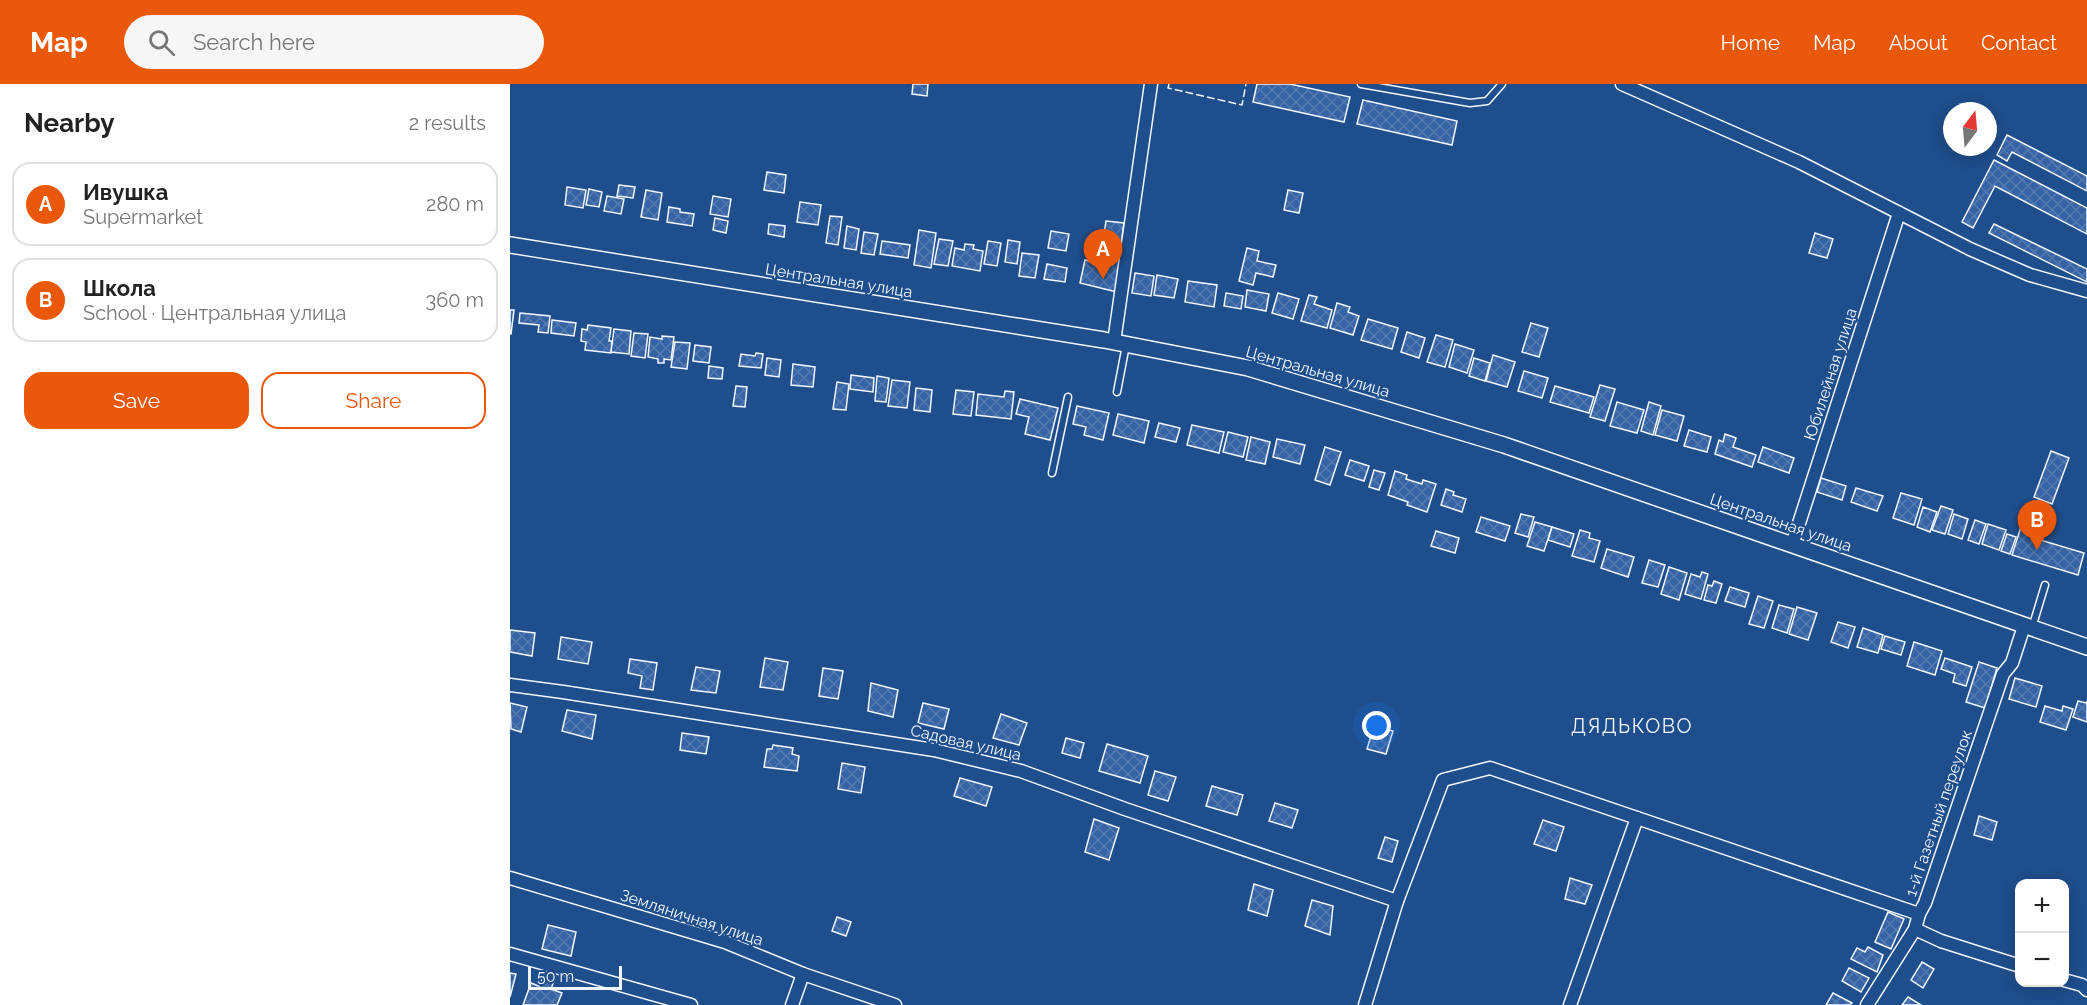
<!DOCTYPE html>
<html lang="en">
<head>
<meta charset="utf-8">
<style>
	:root { --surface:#fff; --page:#f6f6f6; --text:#222; --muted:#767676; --line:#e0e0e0; --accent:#ea580c }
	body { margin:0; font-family:Raleway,sans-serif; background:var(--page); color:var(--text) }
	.controls { position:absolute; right:18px; bottom:18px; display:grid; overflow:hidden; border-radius:12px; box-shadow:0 3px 15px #0003 }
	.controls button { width:54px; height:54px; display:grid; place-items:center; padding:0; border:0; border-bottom:2px solid var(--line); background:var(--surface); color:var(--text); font:30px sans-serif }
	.compass { position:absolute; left:1433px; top:18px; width:54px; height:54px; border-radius:50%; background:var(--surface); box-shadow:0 3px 15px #0003; rotate:16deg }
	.scale { position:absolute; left:18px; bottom:15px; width:94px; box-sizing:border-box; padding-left:6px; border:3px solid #f2f6ff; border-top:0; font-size:16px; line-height:21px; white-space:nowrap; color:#f2f6ff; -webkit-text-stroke:4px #1f4e8c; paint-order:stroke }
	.you { position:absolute; left:867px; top:642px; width:21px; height:21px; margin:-15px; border:4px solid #fff; border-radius:50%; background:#1a73e8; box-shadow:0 0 0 9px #1a73e833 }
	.badge { display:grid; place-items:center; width:39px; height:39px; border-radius:50%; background:var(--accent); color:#fff; font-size:20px; font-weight:700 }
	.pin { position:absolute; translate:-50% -50px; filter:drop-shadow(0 2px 3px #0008) }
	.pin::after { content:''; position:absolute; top:32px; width:21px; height:18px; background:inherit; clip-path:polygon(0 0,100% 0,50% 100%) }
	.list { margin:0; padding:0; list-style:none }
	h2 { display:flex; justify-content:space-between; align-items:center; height:78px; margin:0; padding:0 24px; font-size:26px }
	h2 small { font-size:20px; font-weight:400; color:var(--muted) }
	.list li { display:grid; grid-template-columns:39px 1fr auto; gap:18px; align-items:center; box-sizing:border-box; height:84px; margin:0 12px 12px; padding:0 12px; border:2px solid var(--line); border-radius:18px }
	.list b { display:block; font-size:22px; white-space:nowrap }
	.list p { margin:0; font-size:20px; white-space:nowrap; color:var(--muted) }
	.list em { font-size:20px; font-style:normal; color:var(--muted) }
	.actions { display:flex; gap:12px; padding:18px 24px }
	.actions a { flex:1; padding:14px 0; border:2px solid var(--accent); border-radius:18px; text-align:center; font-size:21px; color:var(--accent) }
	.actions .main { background:var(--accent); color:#fff }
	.icon { flex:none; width:33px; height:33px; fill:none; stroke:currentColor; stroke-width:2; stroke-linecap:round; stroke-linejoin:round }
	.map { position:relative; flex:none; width:1577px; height:921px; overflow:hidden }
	header { display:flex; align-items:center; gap:36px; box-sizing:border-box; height:84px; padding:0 30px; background:var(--accent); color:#fff }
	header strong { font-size:28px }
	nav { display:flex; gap:33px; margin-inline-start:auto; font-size:21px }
	.search { width:420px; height:54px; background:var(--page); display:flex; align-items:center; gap:15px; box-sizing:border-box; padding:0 21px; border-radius:33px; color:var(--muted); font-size:22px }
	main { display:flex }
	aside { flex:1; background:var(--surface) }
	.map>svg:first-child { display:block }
	.building { fill:url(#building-cross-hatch); stroke:#f2f6ff; stroke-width:1.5 }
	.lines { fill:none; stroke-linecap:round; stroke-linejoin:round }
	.service-casing { stroke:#f2f6ff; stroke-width:9 }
	.minor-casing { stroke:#f2f6ff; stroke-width:15 }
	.tertiary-casing { stroke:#f2f6ff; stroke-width:18 }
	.service { stroke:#1f4e8c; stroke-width:6 }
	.minor { stroke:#1f4e8c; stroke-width:12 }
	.tertiary { stroke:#1f4e8c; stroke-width:15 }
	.fence { stroke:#f2f6ff; stroke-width:1.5; stroke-dasharray:8 3; stroke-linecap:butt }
	.labels { text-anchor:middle; stroke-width:4.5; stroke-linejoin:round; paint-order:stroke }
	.street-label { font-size:16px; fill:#f2f6ff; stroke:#1f4e8c }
	.quarter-label { font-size:20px; letter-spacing:1.5px; fill:#f2f6ff; stroke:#1f4e8c }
</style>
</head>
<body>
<header>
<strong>Map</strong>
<div class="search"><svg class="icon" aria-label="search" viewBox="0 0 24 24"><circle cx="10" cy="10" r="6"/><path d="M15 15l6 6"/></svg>Search here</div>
<nav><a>Home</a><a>Map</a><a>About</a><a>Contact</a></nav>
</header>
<main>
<aside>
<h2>Nearby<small>2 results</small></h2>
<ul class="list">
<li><span class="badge">A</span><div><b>Ивушка</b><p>Supermarket</p></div><em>280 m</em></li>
<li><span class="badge">B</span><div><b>Школа</b><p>School · Центральная улица</p></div><em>360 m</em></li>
</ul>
<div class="actions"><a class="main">Save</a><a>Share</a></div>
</aside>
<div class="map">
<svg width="1577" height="921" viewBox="0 0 1577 921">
	<defs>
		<pattern id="building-cross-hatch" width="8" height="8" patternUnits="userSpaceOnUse" patternTransform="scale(1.5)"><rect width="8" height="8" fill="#3563a3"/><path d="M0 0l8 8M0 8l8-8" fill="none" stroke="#537ab1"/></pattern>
	</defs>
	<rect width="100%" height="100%" fill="#1f4e8c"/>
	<g class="building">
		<polygon points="403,0 418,0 417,12 402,10"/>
		<polygon points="747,0 780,0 840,13 834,38 743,18"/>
		<polygon points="853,16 947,37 942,61 847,40"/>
		<polygon points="1497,51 1577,92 1577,107 1502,68 1497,77 1487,71"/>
		<polygon points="1484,76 1577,124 1577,150 1485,102 1463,144 1452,138"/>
		<polygon points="257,88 276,91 274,109 254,106"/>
		<polygon points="109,101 125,103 123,114 107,112"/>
		<polygon points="57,103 76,106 73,124 55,121"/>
		<polygon points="79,105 92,108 89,123 76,121"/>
		<polygon points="136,106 152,109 148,136 131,133"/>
		<polygon points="778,106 793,109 789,129 774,126"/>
		<polygon points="97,112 114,115 111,130 94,127"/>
		<polygon points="203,112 221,115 218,133 200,130"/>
		<polygon points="290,118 311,121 308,141 287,138"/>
		<polygon points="159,123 170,125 170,128 184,130 182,142 157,138"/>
		<polygon points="320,132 332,133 328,161 316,159"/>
		<polygon points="205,134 218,137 216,149 203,146"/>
		<polygon points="596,137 614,139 611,160 593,157"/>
		<polygon points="259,140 275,142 274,153 258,150"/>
		<polygon points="1484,140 1577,185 1577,198 1479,149"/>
		<polygon points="337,142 349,145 346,166 334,164"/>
		<polygon points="409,146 426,149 421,184 404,181"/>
		<polygon points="541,147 559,150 556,167 538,164"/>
		<polygon points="354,148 368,150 364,171 351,169"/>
		<polygon points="1305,149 1323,155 1317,174 1299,169"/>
		<polygon points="429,155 443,157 438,182 424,180"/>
		<polygon points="498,156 510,158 507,180 495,178"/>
		<polygon points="372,157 400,161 398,174 370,170"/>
		<polygon points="478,157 491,159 487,182 474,180"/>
		<polygon points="455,160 464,161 463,165 473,167 470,187 442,182 445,164 454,166"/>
		<polygon points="737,164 749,167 747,177 766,181 763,193 746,189 743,201 729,197"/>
		<polygon points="601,167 612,169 607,208 570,199 575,176 598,181"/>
		<polygon points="512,169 529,171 525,194 509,192"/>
		<polygon points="537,180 557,184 555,198 534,195"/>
		<polygon points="625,189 644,192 641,212 622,209"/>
		<polygon points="647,191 668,195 664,214 644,211"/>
		<polygon points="678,197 707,201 704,223 675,218"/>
		<polygon points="737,206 759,210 756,227 735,223"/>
		<polygon points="716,209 733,212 731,225 714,222"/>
		<polygon points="768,209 789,215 783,235 762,229"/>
		<polygon points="799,211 807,213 804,220 822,226 817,244 791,237"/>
		<polygon points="827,219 840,223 838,228 849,232 843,251 820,244"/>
		<polygon points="0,226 4,226 1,250 0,250"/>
		<polygon points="10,229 40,232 38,249 28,248 29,241 9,239"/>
		<polygon points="858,235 888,244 882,265 851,256"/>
		<polygon points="42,236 66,239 64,252 41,249"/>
		<polygon points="1021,239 1038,244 1029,273 1012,268"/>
		<polygon points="78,241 101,244 99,257 102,257 101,269 75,266 76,258 71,257 72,245 77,246"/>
		<polygon points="104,245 121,247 119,270 101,268"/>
		<polygon points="897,248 915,254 909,274 891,268"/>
		<polygon points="124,249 138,250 135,274 121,272"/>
		<polygon points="926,251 943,256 935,283 917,278"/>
		<polygon points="152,252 164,253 161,276 154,275 154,279 148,279 148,275 138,273 140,253 152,255"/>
		<polygon points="165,258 180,259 177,285 161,283"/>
		<polygon points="945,260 964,266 957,289 939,283"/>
		<polygon points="185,261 201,263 199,279 183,277"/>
		<polygon points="246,269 253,270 251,284 229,282 231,270 245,272"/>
		<polygon points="983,271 1005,278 997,303 976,297"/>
		<polygon points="257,274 271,276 269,293 255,291"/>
		<polygon points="964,274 980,279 975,297 959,292"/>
		<polygon points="283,280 305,283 303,303 281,301"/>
		<polygon points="199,282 213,284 212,295 198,294"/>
		<polygon points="1014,287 1038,294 1032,314 1008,307"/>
		<polygon points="341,291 364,294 363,308 340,305"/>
		<polygon points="367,292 379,294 376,318 365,317"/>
		<polygon points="382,296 400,298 397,324 378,322"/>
		<polygon points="327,298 339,300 336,326 323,325"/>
		<polygon points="1090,301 1105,305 1095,337 1080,333"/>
		<polygon points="226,302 237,303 235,323 223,322"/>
		<polygon points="1045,302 1084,313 1079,329 1040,318"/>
		<polygon points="406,304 422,306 420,328 404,326"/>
		<polygon points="446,306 464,308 461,332 443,330"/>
		<polygon points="495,307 504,308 501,335 466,331 468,310 494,313"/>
		<polygon points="510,315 548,324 540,356 515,350 519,333 506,330"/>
		<polygon points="1107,318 1134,326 1127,349 1100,342"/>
		<polygon points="1139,318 1151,322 1143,351 1131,347"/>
		<polygon points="567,322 599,329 593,356 574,351 576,343 563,340"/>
		<polygon points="1152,326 1174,332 1167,357 1145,351"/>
		<polygon points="608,330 639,337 634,359 603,351"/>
		<polygon points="649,339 670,344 666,358 645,353"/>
		<polygon points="682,341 714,348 709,369 677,361"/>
		<polygon points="1179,346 1201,353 1197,368 1174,362"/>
		<polygon points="718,348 738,353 733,373 713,368"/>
		<polygon points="1215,350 1226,354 1223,363 1246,371 1242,383 1205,370 1209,356 1213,358"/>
		<polygon points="741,353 760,358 755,380 736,376"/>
		<polygon points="767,355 795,361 790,380 763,373"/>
		<polygon points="815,363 831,368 820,401 805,396"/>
		<polygon points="1253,363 1284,374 1279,389 1248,378"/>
		<polygon points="1541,367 1559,374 1542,420 1524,413"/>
		<polygon points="840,376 859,382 854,397 835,391"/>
		<polygon points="864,386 875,389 869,406 859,403"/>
		<polygon points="885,387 897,391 896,395 912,400 913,396 926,400 917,428 897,421 898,418 878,411"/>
		<polygon points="1311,394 1336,402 1332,416 1307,408"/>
		<polygon points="1346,404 1373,412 1367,427 1341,418"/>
		<polygon points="936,405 944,408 943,411 956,415 952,428 931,421"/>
		<polygon points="1391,409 1412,415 1404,441 1383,434"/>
		<polygon points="1431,422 1443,426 1435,450 1422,446"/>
		<polygon points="1413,423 1427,428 1420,448 1407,443"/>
		<polygon points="1011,430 1024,433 1018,453 1005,449"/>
		<polygon points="1444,430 1458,435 1452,455 1438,450"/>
		<polygon points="1515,430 1532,436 1527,455 1574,469 1568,491 1502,471"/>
		<polygon points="971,433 1000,442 995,457 966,448"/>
		<polygon points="1465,436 1476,440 1469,460 1458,456"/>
		<polygon points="1025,438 1042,443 1034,467 1017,462"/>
		<polygon points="1478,440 1496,446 1489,466 1472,460"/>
		<polygon points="1042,443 1064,450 1060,463 1038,456"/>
		<polygon points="1070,446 1080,449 1079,454 1090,457 1084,478 1062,472"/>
		<polygon points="926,447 949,454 945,469 921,462"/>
		<polygon points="1497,450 1506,453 1500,470 1491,467"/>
		<polygon points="1097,465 1124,473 1118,493 1091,484"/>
		<polygon points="1139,476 1155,481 1148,503 1132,499"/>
		<polygon points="1159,483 1177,489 1169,516 1151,510"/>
		<polygon points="1192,488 1198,490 1191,515 1175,510 1181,490 1190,493"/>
		<polygon points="1204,497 1212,500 1206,519 1194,516 1198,501 1202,502"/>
		<polygon points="1220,503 1239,509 1235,523 1215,517"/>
		<polygon points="1248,512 1263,517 1254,544 1239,540"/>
		<polygon points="1269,521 1284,525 1277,549 1262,544"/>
		<polygon points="1287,523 1307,529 1298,556 1279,550"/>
		<polygon points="1328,538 1345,543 1338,564 1321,558"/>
		<polygon points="1353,544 1373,551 1368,569 1347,563"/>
		<polygon points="0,546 25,549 22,572 0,568"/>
		<polygon points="1375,552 1395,558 1391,571 1371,565"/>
		<polygon points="51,553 82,558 78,580 48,575"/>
		<polygon points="1404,558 1432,567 1425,591 1397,582"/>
		<polygon points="255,574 278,578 273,606 250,603"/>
		<polygon points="1435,574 1462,583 1456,602 1443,598 1445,590 1431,585"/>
		<polygon points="120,575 147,579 143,606 130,604 132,592 118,589"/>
		<polygon points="1469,578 1487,584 1475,624 1456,618"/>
		<polygon points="186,583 210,587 206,609 181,606"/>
		<polygon points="313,584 333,587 328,615 309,612"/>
		<polygon points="1505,594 1532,602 1526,623 1499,615"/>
		<polygon points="361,599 388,606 383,633 358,627"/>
		<polygon points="1568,617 1576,619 1577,617 1577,638 1563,633"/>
		<polygon points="0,619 17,623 11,648 1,645"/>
		<polygon points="413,619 439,625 434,645 408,639"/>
		<polygon points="1535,622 1552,627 1553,622 1563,625 1556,646 1530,638"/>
		<polygon points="57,626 86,631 82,655 52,647"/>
		<polygon points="491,630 517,639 509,661 483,654"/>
		<polygon points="864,642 883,647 876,670 857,665"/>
		<polygon points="172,649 199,653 196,670 170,666"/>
		<polygon points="556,654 574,659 570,674 552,669"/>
		<polygon points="597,660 638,672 630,699 589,687"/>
		<polygon points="263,661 283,664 282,670 289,672 287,687 254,683 257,665 262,665"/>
		<polygon points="332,679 355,683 351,709 328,705"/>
		<polygon points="645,687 666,693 658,717 638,711"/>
		<polygon points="450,694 482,703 476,722 444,712"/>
		<polygon points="702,702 733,711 727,731 696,722"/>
		<polygon points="765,719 788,726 782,744 759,737"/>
		<polygon points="1469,732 1487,738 1482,756 1464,751"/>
		<polygon points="584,735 609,744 599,776 575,768"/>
		<polygon points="1033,736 1054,743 1046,767 1024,760"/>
		<polygon points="875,753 888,757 882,778 868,774"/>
		<polygon points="1060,794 1082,801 1075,820 1055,815"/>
		<polygon points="744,800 763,806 757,832 738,826"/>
		<polygon points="802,816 823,822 820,851 795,842"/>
		<polygon points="1378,828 1394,835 1381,865 1365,858"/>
		<polygon points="327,833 341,838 336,852 322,847"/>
		<polygon points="38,841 66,848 61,872 32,865"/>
		<polygon points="1358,863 1373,871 1367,888 1341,875 1347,864 1355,868"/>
		<polygon points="1412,878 1424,885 1413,904 1401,896"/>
		<polygon points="1339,884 1359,894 1351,908 1332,897"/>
		<polygon points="0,889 6,890 0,913"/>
		<polygon points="33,893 44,897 41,905 52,909 47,921 13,921 21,899 29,902"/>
		<polygon points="1323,909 1342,919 1340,921 1316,921"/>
		<polygon points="1398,913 1411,921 1392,921"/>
	</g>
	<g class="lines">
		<defs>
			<g id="service">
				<polyline points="851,0 960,19 977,17 992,0"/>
				<polyline points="607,308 616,261"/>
				<polyline points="542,389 558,313"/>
				<polyline points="1522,544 1535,501"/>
			</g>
			<g id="minor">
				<polyline points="1112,0 1289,78 1460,165 1520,191 1577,207"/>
				<polyline points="604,258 641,0"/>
				<polyline points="1282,461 1389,129"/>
				<polyline points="0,601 53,608 424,666 511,687 615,725 887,817"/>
				<polyline points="0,794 215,858 293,890 385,921"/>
				<polyline points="1405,845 1431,857 1510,882"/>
				<polyline points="0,870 181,921"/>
				<polyline points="1554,896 1572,901 1577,906"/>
				<polyline points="282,921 293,890"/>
				<polyline points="855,921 887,817 933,696 980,684 1409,830"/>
				<polyline points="1060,921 1127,734"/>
				<polyline points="1357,921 1405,845 1409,830 1415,819 1493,590 1502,579 1514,542"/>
			</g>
			<polyline id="tertiary" points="0,161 594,256 738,284 994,361 1577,563"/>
		</defs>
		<use href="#service" class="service-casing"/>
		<use href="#minor" class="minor-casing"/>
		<use href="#tertiary" class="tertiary-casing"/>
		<use href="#service" class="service"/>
		<use href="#minor" class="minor"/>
		<use href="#tertiary" class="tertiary"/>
		<polyline class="fence" points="659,0 658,4 732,21 736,0"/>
	</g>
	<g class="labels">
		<g class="street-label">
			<text transform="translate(329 196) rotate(9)" y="6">Центральная улица</text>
			<text transform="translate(808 287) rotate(16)" y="6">Центральная улица</text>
			<text transform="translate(1320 290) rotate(-72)" y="6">Юбилейная улица</text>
			<text transform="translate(1271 438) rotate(19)" y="6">Центральная улица</text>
			<text transform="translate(456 658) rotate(13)" y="6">Садовая улица</text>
			<text transform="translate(1428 729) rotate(-71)" y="6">1-й Газетный переулок</text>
			<text transform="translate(182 833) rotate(18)" y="6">Земляничная улица</text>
		</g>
		<g class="quarter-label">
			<text x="1122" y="649">ДЯДЬКОВО</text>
		</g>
	</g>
</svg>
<div class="controls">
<button>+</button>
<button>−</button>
</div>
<svg class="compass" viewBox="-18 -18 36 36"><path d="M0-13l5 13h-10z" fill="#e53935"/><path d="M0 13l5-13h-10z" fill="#767676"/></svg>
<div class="scale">50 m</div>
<div class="you"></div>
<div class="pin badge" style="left:593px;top:195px">A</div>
<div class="pin badge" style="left:1527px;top:466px">B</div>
</div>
</main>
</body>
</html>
